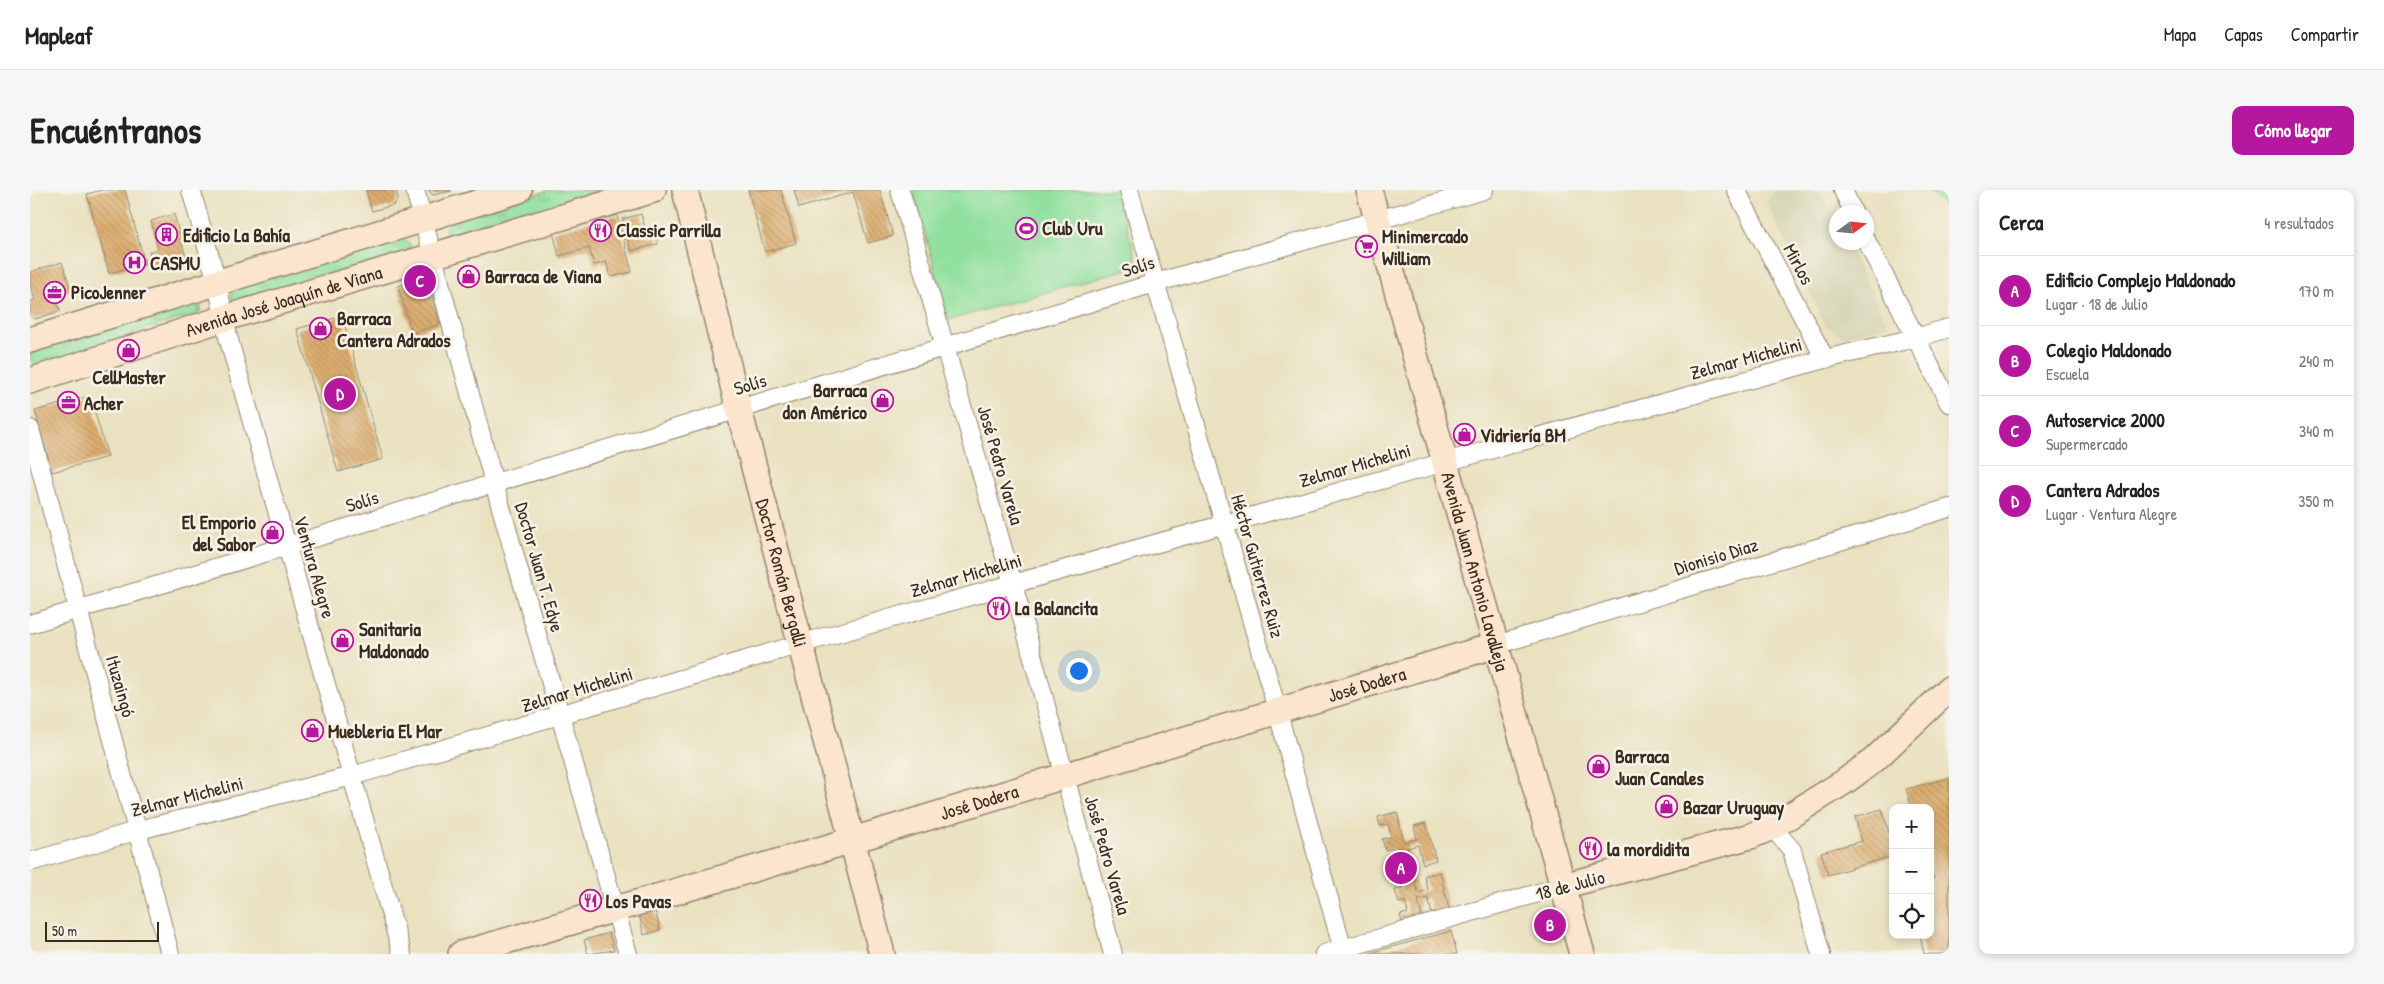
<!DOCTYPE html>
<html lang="es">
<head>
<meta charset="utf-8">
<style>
	:root { --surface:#fff; --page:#f6f6f6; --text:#222; --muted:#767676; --line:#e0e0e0; --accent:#b5179e }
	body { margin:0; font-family:"Patrick Hand",sans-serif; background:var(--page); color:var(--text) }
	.controls { position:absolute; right:15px; bottom:15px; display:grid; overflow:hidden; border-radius:10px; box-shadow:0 2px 8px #0003 }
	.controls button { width:45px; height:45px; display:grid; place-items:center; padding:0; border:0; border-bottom:1px solid var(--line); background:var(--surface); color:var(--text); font:25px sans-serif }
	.compass { position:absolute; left:1799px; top:15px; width:45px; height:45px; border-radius:50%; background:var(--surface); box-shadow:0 2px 8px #0003; rotate:75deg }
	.scale { position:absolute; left:15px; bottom:12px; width:114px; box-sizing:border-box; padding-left:5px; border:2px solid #3b2a1e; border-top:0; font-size:14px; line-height:18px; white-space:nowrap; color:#3b2a1e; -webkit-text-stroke:4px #f7f3e8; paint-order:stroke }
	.you { position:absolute; left:1048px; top:480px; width:18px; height:18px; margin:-12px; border:4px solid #fff; border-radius:50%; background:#1a73e8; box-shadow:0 0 0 8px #1a73e833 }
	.badge { display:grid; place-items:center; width:32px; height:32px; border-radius:50%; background:var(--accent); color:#fff; font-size:16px; font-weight:700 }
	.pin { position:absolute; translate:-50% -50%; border:2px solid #fff; box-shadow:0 1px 5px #0006 }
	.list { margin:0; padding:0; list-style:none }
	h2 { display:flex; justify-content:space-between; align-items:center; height:65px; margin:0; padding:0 20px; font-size:21px }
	h2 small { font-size:16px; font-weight:400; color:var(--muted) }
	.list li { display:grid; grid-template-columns:32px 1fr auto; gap:15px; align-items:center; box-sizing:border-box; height:70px; padding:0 20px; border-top:1px solid var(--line) }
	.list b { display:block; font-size:19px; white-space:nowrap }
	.list p { margin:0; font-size:16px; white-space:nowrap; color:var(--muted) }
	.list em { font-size:16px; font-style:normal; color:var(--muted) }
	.icon { flex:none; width:28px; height:28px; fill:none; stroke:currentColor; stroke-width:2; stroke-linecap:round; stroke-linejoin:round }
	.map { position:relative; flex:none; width:1919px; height:764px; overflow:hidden; border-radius:10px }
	header { display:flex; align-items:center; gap:30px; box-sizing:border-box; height:70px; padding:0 25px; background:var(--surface); border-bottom:1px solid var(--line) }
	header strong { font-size:24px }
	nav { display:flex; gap:28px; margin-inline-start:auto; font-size:18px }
	.intro { display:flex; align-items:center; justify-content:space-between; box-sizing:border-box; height:120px; padding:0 30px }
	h1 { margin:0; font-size:35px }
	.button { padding:12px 22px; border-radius:10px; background:var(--accent); color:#fff; font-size:18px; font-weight:700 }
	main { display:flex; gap:30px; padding:0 30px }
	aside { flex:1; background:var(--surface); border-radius:10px; box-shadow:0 2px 8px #0003 }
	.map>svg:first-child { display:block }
	.built { fill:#d7d6b5 }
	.grass { fill:url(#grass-tufts); stroke:#66855e }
	.park { fill:#91e09e; stroke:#66855e }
	.building { fill:url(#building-back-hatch) }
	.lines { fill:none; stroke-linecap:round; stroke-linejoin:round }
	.street-casing { stroke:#92866e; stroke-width:20 }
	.secondary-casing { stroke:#92866e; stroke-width:28 }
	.street { stroke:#fff; stroke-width:18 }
	.secondary { stroke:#fce5cf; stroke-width:25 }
	.labels { text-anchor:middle; stroke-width:5; stroke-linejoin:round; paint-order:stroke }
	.poi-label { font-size:19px; font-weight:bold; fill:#3b2a1e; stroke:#f7f3e8; text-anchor:start }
	.street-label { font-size:19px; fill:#3b2a1e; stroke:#f7f3e8 }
</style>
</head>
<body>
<header>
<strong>Mapleaf</strong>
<nav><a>Mapa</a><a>Capas</a><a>Compartir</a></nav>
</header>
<div class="intro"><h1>Encuéntranos</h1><a class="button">Cómo llegar</a></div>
<main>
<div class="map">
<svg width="1919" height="764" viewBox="0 0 1919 764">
	<defs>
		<pattern id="grass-tufts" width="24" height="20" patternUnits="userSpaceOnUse" patternTransform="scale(1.25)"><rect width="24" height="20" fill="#91e09e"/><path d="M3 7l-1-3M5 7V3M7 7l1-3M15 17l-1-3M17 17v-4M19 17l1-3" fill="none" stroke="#7ec088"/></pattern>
		<pattern id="building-back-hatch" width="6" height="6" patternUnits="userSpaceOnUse" patternTransform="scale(1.25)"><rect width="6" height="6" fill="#dcae70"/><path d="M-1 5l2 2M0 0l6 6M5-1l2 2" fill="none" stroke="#b48e5b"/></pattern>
	</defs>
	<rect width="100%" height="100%" fill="#f7f3e8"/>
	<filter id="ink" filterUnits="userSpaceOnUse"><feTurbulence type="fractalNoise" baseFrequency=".02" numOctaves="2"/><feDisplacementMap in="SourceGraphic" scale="10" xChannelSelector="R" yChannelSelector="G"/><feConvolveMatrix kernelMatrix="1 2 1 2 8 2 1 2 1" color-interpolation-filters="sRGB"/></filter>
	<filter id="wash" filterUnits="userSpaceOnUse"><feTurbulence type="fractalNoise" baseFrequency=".0096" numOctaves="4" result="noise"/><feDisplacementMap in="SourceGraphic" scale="20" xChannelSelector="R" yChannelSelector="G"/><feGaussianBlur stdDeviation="1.12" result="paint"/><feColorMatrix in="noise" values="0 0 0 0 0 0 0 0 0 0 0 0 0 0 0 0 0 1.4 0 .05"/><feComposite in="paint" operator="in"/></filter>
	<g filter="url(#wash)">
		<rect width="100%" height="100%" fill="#e9e1bf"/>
		<polygon class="built" points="1746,0 1789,0 1806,34 1806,52 1816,53 1858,135 1814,147 1795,135 1736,12"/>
		<g class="grass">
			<polygon points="520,0 596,0 422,50 416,43 415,37 423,30"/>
			<polygon points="1897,0 1919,0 1919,18"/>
			<path d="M374,48L380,55L378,64L204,114C201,107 201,105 204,98Z"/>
			<polygon points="169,111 171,119 169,123 96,145 83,157 5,177 2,172 0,162"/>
		</g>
		<polygon class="park" points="883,0 1087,0 1108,76 919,130"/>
		<g id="blocks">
			<g class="building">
				<polygon points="72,0 95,0 115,74 79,83 57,4"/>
				<polygon points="336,0 366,0 368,8 364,15 342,21"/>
				<polygon points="398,0 421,0 421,1 403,5"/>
				<polygon points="718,0 751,0 766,53 735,62"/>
				<polygon points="764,0 850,0 863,46 838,53 823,2 769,18"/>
				<polygon points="144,24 157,71 124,80 119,62 128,59 121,31"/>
				<polygon points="611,24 618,48 626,46 628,54 601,61 592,29"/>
				<polygon points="587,25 602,82 581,87 576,72 564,75 559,58 529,66 523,42"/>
				<polygon points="32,72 41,100 25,105 30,121 5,129 0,125 0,112 5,110 0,94 0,82"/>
				<polygon points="392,89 399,96 410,134 382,143 368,96"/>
				<polygon points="312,126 353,269 308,282 267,139"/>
				<polygon points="60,206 78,267 22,282 5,221"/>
				<polygon points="1919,588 1919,764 1894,764 1890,745 1900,745 1900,689 1904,689 1900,676 1900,618 1882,618 1876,599"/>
				<polygon points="1852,619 1863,656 1863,666 1798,685 1791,662 1832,651 1825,627"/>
				<polygon points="1367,622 1374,652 1387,649 1384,636 1396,633 1406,670 1393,674 1388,655 1377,658 1388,703 1398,700 1394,686 1410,682 1420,723 1403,728 1398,708 1388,710 1392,727 1372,732 1370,725 1378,723 1375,711 1369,713 1365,700 1373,698 1371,688 1363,690 1358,674 1367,672 1363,658 1355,660 1352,649 1361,647 1358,634 1350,636 1348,627"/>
				<polygon points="565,704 568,714 555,718 552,708"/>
				<polygon points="625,720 630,740 614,745 609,725"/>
				<polygon points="1421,741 1427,764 1341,764 1340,763"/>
				<polygon points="579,743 584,760 558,764 554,750"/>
			</g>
		</g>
	</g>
	<g filter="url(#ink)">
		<use href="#blocks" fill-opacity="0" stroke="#92866e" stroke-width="1"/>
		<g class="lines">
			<defs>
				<g id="street">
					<polyline points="161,0 187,92 198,147 372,764"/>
					<polyline points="385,0 464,293 598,764"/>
					<polyline points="870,0 983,394 1083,764"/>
					<polyline points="1099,0 1248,523 1314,764"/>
					<polyline points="1706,0 1795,169"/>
					<polyline points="1813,0 1823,22"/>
					<polyline points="1836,50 1919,213"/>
					<polyline points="0,239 140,764"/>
					<polyline points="0,434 1125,93 1454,0"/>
					<polyline points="1466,455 1919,318"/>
					<polyline points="1742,637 1762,660 1791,764"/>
					<polyline points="0,672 109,640 322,586 770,454 1415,272 1795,169 1885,148 1919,138"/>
					<polyline points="1294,764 1533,696"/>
				</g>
				<g id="secondary">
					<path id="s1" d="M655,0L709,220L852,764"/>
					<path id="s2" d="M1339,0L1552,764"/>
					<polyline points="0,150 489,0"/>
					<path id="s3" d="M0,191L195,128L623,0"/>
					<polyline points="1533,696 1721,646 1742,637 1814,592 1844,570 1919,499"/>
					<path id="s4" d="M431,764L823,650L1466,455"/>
				</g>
			</defs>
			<use href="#street" class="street-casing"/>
			<use href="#secondary" class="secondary-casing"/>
			<use href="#street" class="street"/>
			<use href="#secondary" class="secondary"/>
		</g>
	</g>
	<defs>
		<symbol id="stadium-ring" viewBox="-11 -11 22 22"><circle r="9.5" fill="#f7f3e8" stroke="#b5179e" stroke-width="1.5"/><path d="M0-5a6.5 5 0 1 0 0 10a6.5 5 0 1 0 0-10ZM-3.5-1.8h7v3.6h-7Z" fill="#b5179e"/></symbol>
		<symbol id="restaurant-ring" viewBox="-11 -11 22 22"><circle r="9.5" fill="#f7f3e8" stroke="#b5179e" stroke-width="1.5"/><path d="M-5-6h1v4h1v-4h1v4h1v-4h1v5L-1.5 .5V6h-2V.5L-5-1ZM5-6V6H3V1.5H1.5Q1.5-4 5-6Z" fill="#b5179e"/></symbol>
		<symbol id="building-ring" viewBox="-11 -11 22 22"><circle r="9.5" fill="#f7f3e8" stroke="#b5179e" stroke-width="1.5"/><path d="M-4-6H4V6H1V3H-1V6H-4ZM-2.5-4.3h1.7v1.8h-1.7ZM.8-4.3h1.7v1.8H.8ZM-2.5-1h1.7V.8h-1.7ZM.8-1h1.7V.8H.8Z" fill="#b5179e"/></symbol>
		<symbol id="supermarket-ring" viewBox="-11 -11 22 22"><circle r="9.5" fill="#f7f3e8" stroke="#b5179e" stroke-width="1.5"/><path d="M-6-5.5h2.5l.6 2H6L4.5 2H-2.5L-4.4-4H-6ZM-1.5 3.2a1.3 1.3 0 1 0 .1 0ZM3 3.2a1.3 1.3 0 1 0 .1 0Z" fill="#b5179e"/></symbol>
		<symbol id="hospital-ring" viewBox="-11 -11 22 22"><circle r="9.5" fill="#f7f3e8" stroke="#b5179e" stroke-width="1.5"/><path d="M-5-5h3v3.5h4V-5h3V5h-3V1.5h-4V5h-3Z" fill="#b5179e"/></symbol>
		<symbol id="shop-ring" viewBox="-11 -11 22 22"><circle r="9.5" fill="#f7f3e8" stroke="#b5179e" stroke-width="1.5"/><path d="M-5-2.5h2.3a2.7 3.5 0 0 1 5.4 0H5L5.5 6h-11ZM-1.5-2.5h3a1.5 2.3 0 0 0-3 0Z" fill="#b5179e"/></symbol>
		<symbol id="office-ring" viewBox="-11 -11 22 22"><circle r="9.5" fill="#f7f3e8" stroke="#b5179e" stroke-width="1.5"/><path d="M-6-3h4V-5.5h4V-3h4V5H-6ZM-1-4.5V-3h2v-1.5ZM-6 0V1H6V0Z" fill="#b5179e"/></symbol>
	</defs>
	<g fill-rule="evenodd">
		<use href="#stadium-ring" x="984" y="26" width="25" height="25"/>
		<use href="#restaurant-ring" x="558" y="28" width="25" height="25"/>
		<use href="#building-ring" x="124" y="32" width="25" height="25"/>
		<use href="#supermarket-ring" x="1324" y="44" width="25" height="25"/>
		<use href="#hospital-ring" x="92" y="60" width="25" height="25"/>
		<use href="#shop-ring" x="426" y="74" width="25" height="25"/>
		<use href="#office-ring" x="12" y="90" width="25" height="25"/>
		<use href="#shop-ring" x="278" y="126" width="25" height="25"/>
		<use href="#shop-ring" x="86" y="148" width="25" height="25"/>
		<use href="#shop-ring" x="840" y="198" width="25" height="25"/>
		<use href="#office-ring" x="26" y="200" width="25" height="25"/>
		<use href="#shop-ring" x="1422" y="232" width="25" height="25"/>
		<use href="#shop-ring" x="230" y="330" width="25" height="25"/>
		<use href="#restaurant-ring" x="956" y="406" width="25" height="25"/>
		<use href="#shop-ring" x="300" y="438" width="25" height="25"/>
		<use href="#shop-ring" x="270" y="528" width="25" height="25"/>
		<use href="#shop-ring" x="1556" y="564" width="25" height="25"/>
		<use href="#shop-ring" x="1624" y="604" width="25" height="25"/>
		<use href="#restaurant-ring" x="1548" y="646" width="25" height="25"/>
		<use href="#restaurant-ring" x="548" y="698" width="25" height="25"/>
	</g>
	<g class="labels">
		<g class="poi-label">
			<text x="1012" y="45">Club Uru</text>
			<text x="586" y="47">Classic Parrilla</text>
			<text x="153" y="52">Edificio La Bahía</text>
			<text x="1352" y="53">Minimercado<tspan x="1352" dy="22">William</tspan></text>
			<text x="120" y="80">CASMU</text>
			<text x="455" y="93">Barraca de Viana</text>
			<text x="41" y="109">PicoJenner</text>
			<text x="307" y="135">Barraca<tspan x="307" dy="22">Cantera Adrados</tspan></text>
			<text x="99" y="194" text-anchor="middle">CellMaster</text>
			<text x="837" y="207" text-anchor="end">Barraca<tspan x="837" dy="22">don Américo</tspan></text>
			<text x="54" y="220">Acher</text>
			<text x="1450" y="252">Vidriería BM</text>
			<text x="226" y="339" text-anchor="end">El Emporio<tspan x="226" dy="22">del Sabor</tspan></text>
			<text x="985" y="425">La Balancita</text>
			<text x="329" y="446">Sanitaria<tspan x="329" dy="22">Maldonado</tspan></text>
			<text x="298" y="548">Muebleria El Mar</text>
			<text x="1585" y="573">Barraca<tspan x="1585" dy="22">Juan Canales</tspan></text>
			<text x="1653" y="624">Bazar Uruguay</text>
			<text x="1577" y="666">la mordidita</text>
			<text x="576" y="718">Los Pavas</text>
		</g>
		<g class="street-label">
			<text transform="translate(1769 74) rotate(62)" y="7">Mirlos</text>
			<text transform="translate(1108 76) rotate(-17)" y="7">Solís</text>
			<text dy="7" stroke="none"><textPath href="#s3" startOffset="266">Avenida José Joaquín de Viana</textPath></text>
			<text transform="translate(1716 168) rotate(-15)" y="7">Zelmar Michelini</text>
			<text transform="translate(720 194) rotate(-17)" y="7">Solís</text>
			<text transform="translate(971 275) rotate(74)" y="7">José Pedro Varela</text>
			<text transform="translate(1325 275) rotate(-16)" y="7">Zelmar Michelini</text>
			<text transform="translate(332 311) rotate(-17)" y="7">Solís</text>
			<text transform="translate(1686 366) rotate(-17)" y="7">Dionisio Diaz</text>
			<text transform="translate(1228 376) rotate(74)" y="7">Héctor Gutierrez Ruiz</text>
			<text transform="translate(285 377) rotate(74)" y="7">Ventura Alegre</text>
			<text transform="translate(510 377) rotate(74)" y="7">Doctor Juan T. Edye</text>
			<text dy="7" stroke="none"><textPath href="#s2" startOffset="396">Avenida Juan Antonio Lavalleja</textPath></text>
			<text dy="7" stroke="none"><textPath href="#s1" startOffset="395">Doctor Román Bergalli</textPath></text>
			<text transform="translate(936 385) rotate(-16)" y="7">Zelmar Michelini</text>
			<text dy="7" stroke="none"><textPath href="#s4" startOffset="945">José Dodera</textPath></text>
			<text transform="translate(91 496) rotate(74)" y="7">Ituzaingó</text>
			<text transform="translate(547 499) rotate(-17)" y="7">Zelmar Michelini</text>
			<text transform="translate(157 606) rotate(-14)" y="7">Zelmar Michelini</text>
			<text dy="7" stroke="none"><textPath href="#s4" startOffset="540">José Dodera</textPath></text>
			<text transform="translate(1078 665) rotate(74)" y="7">José Pedro Varela</text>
			<text transform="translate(1540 695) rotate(-15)" y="7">18 de Julio</text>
		</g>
	</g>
</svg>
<div class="controls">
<button>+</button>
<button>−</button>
<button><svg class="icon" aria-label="locate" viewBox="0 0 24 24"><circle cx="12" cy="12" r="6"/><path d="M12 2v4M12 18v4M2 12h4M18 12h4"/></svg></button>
</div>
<svg class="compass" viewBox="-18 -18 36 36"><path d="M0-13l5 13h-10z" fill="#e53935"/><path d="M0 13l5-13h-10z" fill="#767676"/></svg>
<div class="scale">50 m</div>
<div class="you"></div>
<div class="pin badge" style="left:1371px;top:678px">A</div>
<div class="pin badge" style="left:1520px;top:735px">B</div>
<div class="pin badge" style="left:390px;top:91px">C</div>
<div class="pin badge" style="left:310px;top:204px">D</div>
</div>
<aside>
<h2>Cerca<small>4 resultados</small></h2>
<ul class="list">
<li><span class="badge">A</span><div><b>Edificio Complejo Maldonado</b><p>Lugar · 18 de Julio</p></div><em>170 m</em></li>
<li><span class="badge">B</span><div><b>Colegio Maldonado</b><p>Escuela</p></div><em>240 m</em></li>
<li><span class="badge">C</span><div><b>Autoservice 2000</b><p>Supermercado</p></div><em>340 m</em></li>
<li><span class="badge">D</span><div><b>Cantera Adrados</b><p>Lugar · Ventura Alegre</p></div><em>350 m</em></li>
</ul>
</aside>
</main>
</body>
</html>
